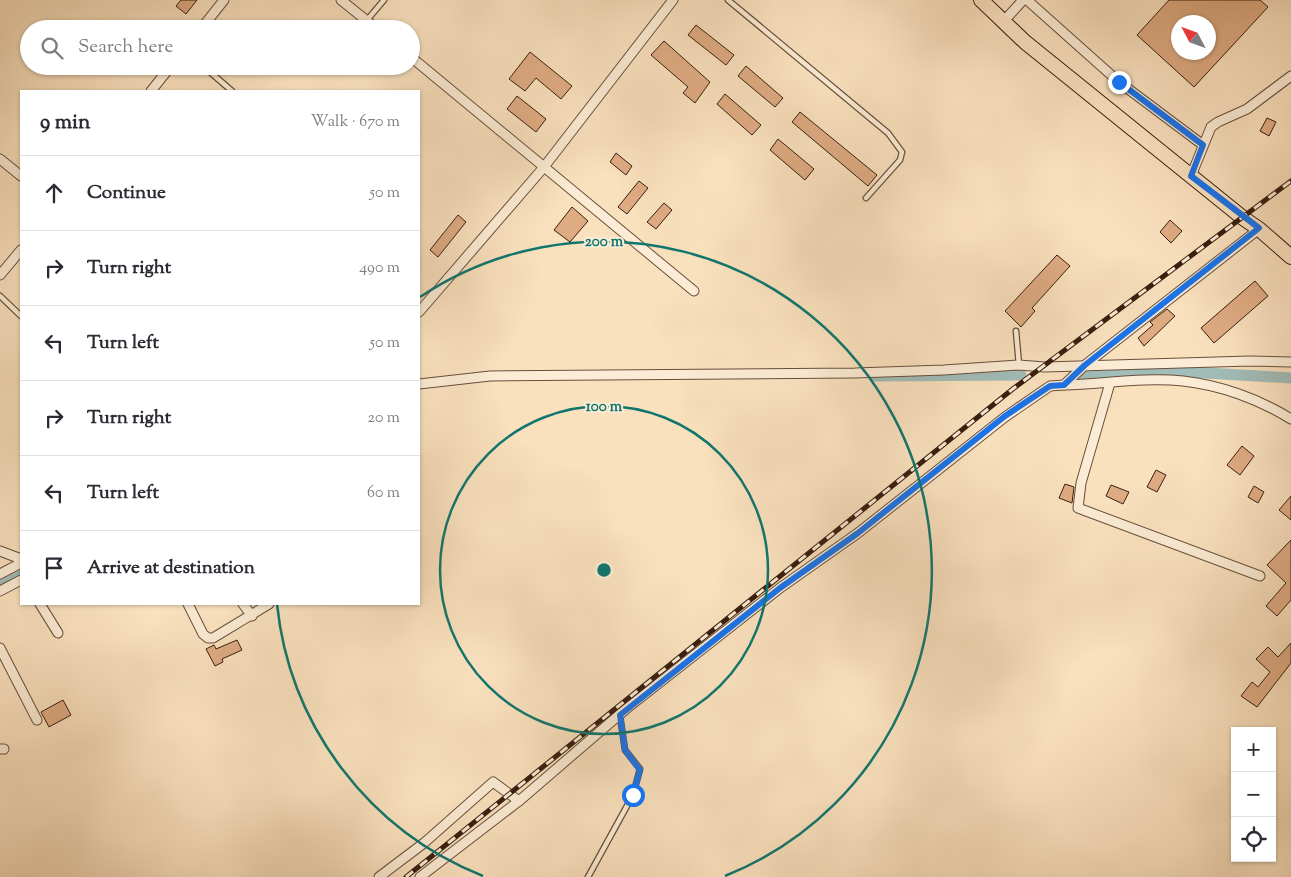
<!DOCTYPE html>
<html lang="en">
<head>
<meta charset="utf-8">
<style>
	:root { --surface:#fff; --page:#f7f7f7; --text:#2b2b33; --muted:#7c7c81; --line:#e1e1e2 }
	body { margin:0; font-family:"Sorts Mill Goudy",serif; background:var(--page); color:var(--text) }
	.controls { position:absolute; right:15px; bottom:15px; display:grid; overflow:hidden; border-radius:0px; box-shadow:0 1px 4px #0004 }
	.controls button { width:45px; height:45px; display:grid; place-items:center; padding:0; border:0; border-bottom:1px solid var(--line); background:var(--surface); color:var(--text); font:25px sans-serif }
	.compass { position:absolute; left:1171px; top:15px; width:45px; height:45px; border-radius:50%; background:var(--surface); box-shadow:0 1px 4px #0004; rotate:311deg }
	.stop { position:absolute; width:15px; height:15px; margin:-11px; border:4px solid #1a73e8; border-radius:50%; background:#fff }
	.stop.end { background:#1a73e8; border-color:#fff; box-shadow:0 1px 5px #0008 }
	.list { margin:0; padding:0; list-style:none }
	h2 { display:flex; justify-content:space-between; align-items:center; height:65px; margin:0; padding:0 20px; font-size:21px }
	h2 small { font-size:16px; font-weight:400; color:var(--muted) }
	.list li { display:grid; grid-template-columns:32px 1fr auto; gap:15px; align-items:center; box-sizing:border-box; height:75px; padding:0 20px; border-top:1px solid var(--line) }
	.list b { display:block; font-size:19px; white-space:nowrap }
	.list em { font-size:16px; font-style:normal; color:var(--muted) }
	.icon { flex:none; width:28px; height:28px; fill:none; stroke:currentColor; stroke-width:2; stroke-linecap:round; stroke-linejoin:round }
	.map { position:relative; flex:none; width:1291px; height:877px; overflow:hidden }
	.search { position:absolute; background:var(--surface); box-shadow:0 1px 4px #0004; left:20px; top:20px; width:400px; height:55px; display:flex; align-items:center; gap:12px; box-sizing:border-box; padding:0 18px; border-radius:28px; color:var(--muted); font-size:19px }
	.panel { position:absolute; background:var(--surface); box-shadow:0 1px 4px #0004; left:20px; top:90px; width:400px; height:515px; border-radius:0px }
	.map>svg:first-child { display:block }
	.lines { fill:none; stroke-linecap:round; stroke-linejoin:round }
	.canal { stroke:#a1bcb9; stroke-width:11 }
	.building { fill:#dfab83; stroke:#381e0f; fill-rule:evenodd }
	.lane-casing { stroke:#684f3b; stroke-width:7 }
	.street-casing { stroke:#684f3b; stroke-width:11 }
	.primary-casing { stroke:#381e0f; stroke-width:16 }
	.lane { stroke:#fcecd5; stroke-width:4.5 }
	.street { stroke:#fcecd5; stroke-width:9 }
	.primary { stroke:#fae1be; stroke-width:14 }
	.rail-casing { stroke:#381e0f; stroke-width:5 }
	.rail { stroke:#fcecd5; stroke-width:3; stroke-dasharray:9; stroke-linecap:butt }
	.route { stroke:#1a73e8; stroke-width:6 }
	.ring { fill:none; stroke:#0f766e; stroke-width:2.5 }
	.centre { fill:#0f766e; stroke:#fcecd5; stroke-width:2.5 }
	.ring-label { font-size:15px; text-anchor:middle; font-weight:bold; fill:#0f766e; stroke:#fcecd5; stroke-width:4; stroke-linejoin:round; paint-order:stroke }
</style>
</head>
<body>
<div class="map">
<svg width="1291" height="877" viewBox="0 0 1291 877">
	<rect width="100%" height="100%" fill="#fae1be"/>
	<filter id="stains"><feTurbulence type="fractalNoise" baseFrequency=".004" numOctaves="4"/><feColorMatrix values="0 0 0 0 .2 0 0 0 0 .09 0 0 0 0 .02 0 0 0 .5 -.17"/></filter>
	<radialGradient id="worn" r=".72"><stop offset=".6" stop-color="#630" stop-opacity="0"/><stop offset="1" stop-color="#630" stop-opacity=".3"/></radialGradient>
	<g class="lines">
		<g class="canal">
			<polyline points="875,376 1021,375"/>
			<polyline points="1084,377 1189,372 1291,378"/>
			<polyline points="0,580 21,569"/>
		</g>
	</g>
	<g class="building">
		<polygon points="181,0 197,0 186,14 176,6"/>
		<path d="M1169,0H1260L1268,7L1194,87L1137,35ZM1178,22H1208V52H1178Z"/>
		<polygon points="696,25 734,55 726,65 688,35"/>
		<polygon points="664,41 710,82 695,103 683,93 688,87 651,55"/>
		<polygon points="530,52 572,86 561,99 536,78 525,91 509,79"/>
		<polygon points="746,66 783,98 775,107 738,76"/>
		<polygon points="725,94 761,125 752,135 717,104"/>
		<polygon points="517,96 546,119 536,132 507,109"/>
		<polygon points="800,112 877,175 868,186 792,122"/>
		<polygon points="1267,118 1276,122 1269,136 1260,131"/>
		<polygon points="778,139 814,169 805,180 770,150"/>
		<polygon points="616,153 632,166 626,175 610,162"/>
		<polygon points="639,181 648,188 627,214 618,207"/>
		<polygon points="664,203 672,210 656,229 647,222"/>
		<polygon points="572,207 588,221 570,242 554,230"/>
		<polygon points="458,215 466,222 438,257 430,250"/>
		<polygon points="1170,220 1182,231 1171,243 1160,232"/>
		<polygon points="1057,255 1070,266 1032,308 1035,311 1021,327 1005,311"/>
		<polygon points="1255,281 1268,296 1214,343 1201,328"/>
		<polygon points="1167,309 1175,316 1144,346 1138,338 1153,325 1150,322"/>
		<polygon points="1242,446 1254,456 1240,475 1227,465"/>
		<polygon points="1156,470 1166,475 1157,492 1147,487"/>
		<polygon points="1065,484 1074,487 1072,503 1059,498"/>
		<polygon points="1111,485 1129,492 1123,504 1106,496"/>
		<polygon points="1254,486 1264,492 1258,503 1248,497"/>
		<polygon points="1291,496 1291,520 1279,510"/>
		<polygon points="1291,540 1291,600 1277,616 1266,606 1286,583 1267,565"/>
		<polygon points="237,640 242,650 222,659 223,662 215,666 206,649 214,645 216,649"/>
		<polygon points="1291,643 1291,663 1257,707 1241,696 1252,682 1258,687 1270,672 1256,659 1268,647 1278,657"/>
		<polygon points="63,700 71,715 49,727 41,712"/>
	</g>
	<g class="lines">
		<defs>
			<g id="lane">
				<polyline points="728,0 888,133 902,152 900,160 866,198"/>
				<polyline points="367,20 384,0"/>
				<polyline points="203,66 232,91"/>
				<polyline points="0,296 21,316"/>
				<polyline points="1016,331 1019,365"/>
				<polyline points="588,877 633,795 640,769 625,750 620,716"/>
			</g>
			<g id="street">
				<polyline points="341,0 377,29"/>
				<polyline points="1027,0 1119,82 1203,145"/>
				<polyline points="1003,22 1023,0"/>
				<polyline points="201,29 224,0"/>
				<polyline points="411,57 694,291"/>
				<polyline points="151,91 171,66"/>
				<polyline points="0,159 21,176"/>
				<polyline points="1191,176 1211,127 1218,122 1247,109 1291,76"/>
				<polyline points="0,275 21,250"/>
				<polyline points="419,312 544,167 673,0"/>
				<polyline points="1110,383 1081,483 1078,508 1260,576"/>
				<polyline points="419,384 490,376 855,373 944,370 1019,365 1045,367 1250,361 1291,362"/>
				<path d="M1064,385C1103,384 1144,377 1183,381C1220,385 1259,399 1291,419"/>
				<polyline points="0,551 21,559"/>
				<polyline points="0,574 21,563"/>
				<polyline points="0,591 21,580"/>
				<polyline points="40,604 58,633"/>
				<polyline points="188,604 203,634 208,638 213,638 269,604"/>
				<polyline points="243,604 252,616"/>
				<polyline points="0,648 37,720"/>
				<polyline points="0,749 4,749"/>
				<polyline points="379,877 424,843 493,782 519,801"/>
				<polyline points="420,877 519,801 626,709 780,588 858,533 1005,417 1050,386 1064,385 1085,365 1259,229"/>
			</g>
			<polyline id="primary" points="981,0 1025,42 1243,218 1259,229 1291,257"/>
		</defs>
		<use href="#lane" class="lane-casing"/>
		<use href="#street" class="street-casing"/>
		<use href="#primary" class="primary-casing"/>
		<use href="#lane" class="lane"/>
		<use href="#street" class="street"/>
		<use href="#primary" class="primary"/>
		<defs>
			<polyline id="rail" points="406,877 1014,388 1291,181"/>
		</defs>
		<use href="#rail" class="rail-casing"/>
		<use href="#rail" class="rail"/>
	</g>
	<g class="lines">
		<polyline class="route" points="633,795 640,770 625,750 620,715 780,588 858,533 1005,416 1050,386 1064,385 1085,365 1259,228 1191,176 1203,145 1119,82"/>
	</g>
	<g class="ring">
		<circle cx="604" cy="570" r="164"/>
		<path d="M483 876A329 329 0 0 1 277 604M420 297A329 329 0 1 1 725 876"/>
	</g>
	<circle cx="604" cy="570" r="8" class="centre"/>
	<g class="ring-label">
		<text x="604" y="246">200 m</text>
		<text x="604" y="411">100 m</text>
	</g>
	<rect width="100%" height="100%" filter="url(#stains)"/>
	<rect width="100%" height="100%" fill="url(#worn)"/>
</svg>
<div class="controls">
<button>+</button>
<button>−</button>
<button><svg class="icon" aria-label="locate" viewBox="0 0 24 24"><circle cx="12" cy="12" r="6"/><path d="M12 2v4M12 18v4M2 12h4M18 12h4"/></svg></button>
</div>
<svg class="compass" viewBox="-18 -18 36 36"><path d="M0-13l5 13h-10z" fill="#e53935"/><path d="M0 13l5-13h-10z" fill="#7c7c81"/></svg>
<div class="stop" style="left:633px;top:795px"></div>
<div class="stop end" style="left:1119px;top:82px"></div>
<div class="search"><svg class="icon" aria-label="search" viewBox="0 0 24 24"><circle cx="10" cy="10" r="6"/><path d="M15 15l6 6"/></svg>Search here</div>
<section class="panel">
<h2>9 min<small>Walk · 670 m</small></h2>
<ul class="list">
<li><svg class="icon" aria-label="ahead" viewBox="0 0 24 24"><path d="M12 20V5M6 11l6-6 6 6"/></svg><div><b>Continue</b></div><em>50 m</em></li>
<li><svg class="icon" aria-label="right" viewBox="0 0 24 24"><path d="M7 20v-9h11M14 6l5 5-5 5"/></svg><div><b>Turn right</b></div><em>490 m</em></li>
<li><svg class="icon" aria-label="left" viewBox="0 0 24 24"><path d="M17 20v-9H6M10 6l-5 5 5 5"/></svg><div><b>Turn left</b></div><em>50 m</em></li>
<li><svg class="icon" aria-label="right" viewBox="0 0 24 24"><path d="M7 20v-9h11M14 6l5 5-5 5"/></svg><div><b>Turn right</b></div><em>20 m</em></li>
<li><svg class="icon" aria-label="left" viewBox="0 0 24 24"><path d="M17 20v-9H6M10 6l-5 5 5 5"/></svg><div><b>Turn left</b></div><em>60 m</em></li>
<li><svg class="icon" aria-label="arrive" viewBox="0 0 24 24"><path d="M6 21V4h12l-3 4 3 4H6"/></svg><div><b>Arrive at destination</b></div></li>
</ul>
</section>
</div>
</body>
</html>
